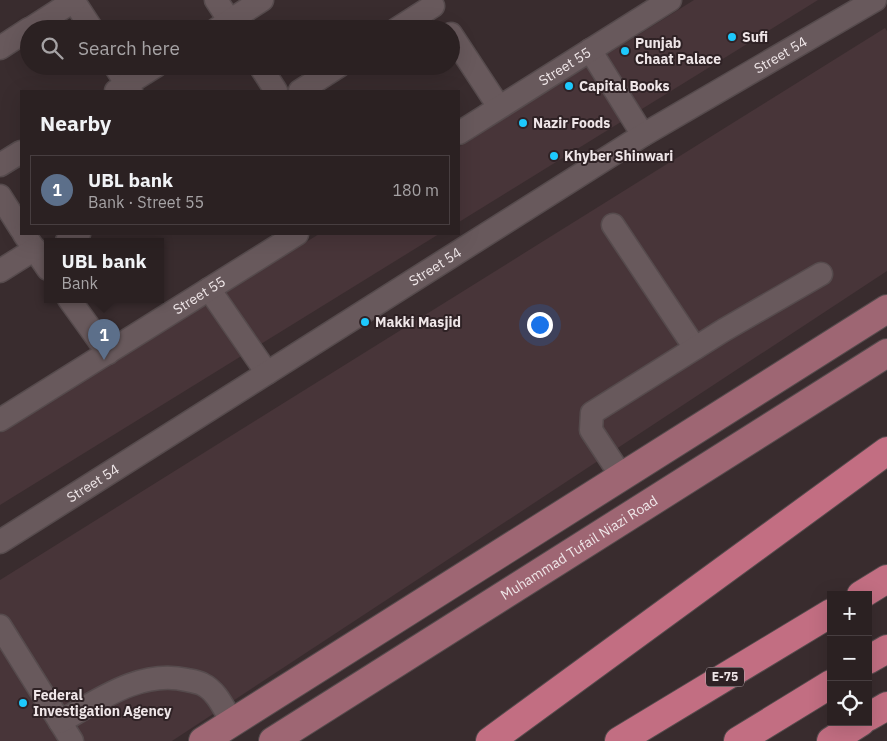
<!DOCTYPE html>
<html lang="en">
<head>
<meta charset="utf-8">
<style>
	:root { --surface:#2b2122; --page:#33292a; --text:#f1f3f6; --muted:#a6a3a5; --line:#473e40; --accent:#1dc9fd }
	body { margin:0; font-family:"IBM Plex Sans",sans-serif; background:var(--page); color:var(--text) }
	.controls { position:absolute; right:15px; bottom:15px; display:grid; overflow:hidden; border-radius:0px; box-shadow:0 5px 20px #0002 }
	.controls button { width:45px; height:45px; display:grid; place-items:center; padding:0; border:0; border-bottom:1px solid var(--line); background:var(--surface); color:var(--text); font:25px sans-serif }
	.you { position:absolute; left:539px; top:324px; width:18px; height:18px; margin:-12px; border:4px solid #fff; border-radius:50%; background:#1a73e8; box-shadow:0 0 0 8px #1a73e833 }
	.badge { display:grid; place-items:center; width:32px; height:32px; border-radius:50%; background:var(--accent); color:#fff; font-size:16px; font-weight:700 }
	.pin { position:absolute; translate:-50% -41px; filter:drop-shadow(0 1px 2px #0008) }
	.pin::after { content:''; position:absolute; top:26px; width:18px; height:15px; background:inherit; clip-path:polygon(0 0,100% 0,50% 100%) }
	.popup { position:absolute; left:44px; top:238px; width:120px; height:65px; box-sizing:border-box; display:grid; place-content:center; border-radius:0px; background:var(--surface); filter:drop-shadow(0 1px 4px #0005); font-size:16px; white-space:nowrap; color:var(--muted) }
	.popup b { font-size:19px; color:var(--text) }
	.popup::after { content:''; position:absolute; left:50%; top:100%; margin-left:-10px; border:10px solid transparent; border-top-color:var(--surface) }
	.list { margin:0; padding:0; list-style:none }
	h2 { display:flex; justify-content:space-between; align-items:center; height:65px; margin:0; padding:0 20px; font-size:21px }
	h2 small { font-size:16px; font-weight:400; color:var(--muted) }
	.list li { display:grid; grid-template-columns:32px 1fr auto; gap:15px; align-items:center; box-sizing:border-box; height:70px; margin:0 10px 10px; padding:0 10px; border:1px solid var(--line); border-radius:0px }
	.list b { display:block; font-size:19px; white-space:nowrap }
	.list p { margin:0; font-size:16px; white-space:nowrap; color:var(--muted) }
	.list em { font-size:16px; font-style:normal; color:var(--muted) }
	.icon { flex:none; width:28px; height:28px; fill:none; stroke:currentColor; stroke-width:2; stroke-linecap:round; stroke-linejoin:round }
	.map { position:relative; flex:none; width:887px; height:741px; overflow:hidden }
	.search { position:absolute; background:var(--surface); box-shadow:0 5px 20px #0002; left:20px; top:20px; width:440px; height:55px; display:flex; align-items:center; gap:12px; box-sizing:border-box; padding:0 18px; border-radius:28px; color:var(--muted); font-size:19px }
	.panel { position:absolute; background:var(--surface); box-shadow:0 5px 20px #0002; left:20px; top:90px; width:440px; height:145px; border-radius:0px }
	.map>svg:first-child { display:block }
	.built { fill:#483539 }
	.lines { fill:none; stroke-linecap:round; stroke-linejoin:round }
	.minor-casing { stroke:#564b4d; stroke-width:25 }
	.major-casing { stroke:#564b4d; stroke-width:30 }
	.highway-casing { stroke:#564b4d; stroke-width:30 }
	.minor { stroke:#68595c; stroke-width:22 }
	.major { stroke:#9e6673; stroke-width:28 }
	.highway { stroke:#c26e82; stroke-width:28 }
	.poi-dot { fill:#1dc9fd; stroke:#2f2225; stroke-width:2 }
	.labels { text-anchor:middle; stroke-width:4; stroke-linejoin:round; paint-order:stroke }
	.shield { fill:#2f2225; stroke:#b5abae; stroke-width:1 }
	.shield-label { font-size:12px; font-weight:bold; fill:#efe6e8 }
	.poi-label { font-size:14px; font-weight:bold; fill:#efe6e8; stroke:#2f2225; text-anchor:start }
	.street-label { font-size:14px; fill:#efe6e8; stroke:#2f2225 }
</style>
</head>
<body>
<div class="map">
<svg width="887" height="741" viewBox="0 0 887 741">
	<rect width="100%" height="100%" fill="#392c2e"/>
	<g class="built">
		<polygon points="694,0 818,0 459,222 459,147"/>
		<polygon points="885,28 887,31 887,271 172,741 0,741 0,580"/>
		<polygon points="319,234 439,234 0,505 0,433"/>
	</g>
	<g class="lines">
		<defs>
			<g id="minor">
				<polyline points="73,0 92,29"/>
				<polyline points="216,0 235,29"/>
				<polyline points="30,29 75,0"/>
				<polyline points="217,29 262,0"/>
				<polyline points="397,29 433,6"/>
				<polyline points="451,34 499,107"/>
				<polyline points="0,48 29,29"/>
				<polyline points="590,50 643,135"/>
				<polyline points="115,66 131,91"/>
				<polyline points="260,66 276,91"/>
				<polyline points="116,91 156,66"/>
				<polyline points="300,91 339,66"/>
				<path id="s1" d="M459,133L670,0"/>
				<polyline points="0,165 21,152"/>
				<polyline points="0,196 21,229"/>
				<polyline points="613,225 695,348"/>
				<polyline points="24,234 48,269"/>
				<polyline points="67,241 79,234"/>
				<polyline points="0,271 35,249"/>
				<polyline points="209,289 267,373"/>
				<polyline points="69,299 108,353"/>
				<path id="s2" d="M0,420L297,234"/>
				<polyline points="622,477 591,430 592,413 724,330 821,274"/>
				<path id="s3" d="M0,542L643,135L875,0"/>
				<polyline points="0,626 72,741"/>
				<path d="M60,722C99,700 141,669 187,680C192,681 198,682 202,684C217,691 224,709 232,722"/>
			</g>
			<g id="major">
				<polyline points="203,741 887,309"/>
				<path id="s4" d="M273,741L887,353"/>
			</g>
			<g id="highway">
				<polyline points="861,595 887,579"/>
				<polyline points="868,660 887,649"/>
				<polyline points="868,717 887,706"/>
				<polyline points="490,741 887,451"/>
				<polyline points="619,741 831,613"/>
				<polyline points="738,741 831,684"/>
				<polyline points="831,741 861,722"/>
			</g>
		</defs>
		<use href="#minor" class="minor-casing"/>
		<use href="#major" class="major-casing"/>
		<use href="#highway" class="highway-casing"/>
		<use href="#minor" class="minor"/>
		<use href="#major" class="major"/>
		<use href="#highway" class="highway"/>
	</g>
	<g class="poi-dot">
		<circle cx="732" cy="37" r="5"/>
		<circle cx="625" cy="51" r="5"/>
		<circle cx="569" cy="86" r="5"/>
		<circle cx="523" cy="123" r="5"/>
		<circle cx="554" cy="156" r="5"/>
		<circle cx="365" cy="322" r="5"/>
		<circle cx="23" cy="703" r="5"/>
	</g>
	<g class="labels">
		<rect class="shield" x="706" y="667.5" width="38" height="19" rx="4"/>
		<g class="shield-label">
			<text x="725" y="681">E-75</text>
		</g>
		<g class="poi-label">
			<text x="742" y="42">Sufi</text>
			<text x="635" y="48">Punjab<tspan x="635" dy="16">Chaat Palace</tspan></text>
			<text x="579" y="91">Capital Books</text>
			<text x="533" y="128">Nazir Foods</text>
			<text x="564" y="161">Khyber Shinwari</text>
			<text x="375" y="327">Makki Masjid</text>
			<text x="33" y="700">Federal<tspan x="33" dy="16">Investigation Agency</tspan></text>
		</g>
		<g class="street-label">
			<text dy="5" stroke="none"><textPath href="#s3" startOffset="920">Street 54</textPath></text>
			<text dy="5" stroke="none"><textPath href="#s1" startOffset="125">Street 55</textPath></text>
			<text dy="5" stroke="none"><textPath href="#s3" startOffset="515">Street 54</textPath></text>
			<text dy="5" stroke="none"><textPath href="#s2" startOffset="235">Street 55</textPath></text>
			<text dy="5" stroke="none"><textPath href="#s3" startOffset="110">Street 54</textPath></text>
			<text dy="5" stroke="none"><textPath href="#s4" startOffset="362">Muhammad Tufail Niazi Road</textPath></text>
		</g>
	</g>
</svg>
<div class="controls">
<button>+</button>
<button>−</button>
<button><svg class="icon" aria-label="locate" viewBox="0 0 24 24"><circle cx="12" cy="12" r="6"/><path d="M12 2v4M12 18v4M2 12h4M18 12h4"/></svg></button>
</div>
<div class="you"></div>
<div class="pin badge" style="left:104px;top:360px;background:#5c6f8a">1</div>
<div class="popup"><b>UBL bank</b>Bank</div>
<div class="search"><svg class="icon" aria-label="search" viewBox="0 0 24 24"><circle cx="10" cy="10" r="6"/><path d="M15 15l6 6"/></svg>Search here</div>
<section class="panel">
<h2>Nearby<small></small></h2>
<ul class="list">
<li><span class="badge" style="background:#5c6f8a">1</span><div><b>UBL bank</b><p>Bank · Street 55</p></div><em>180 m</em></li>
</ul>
</section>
</div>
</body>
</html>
